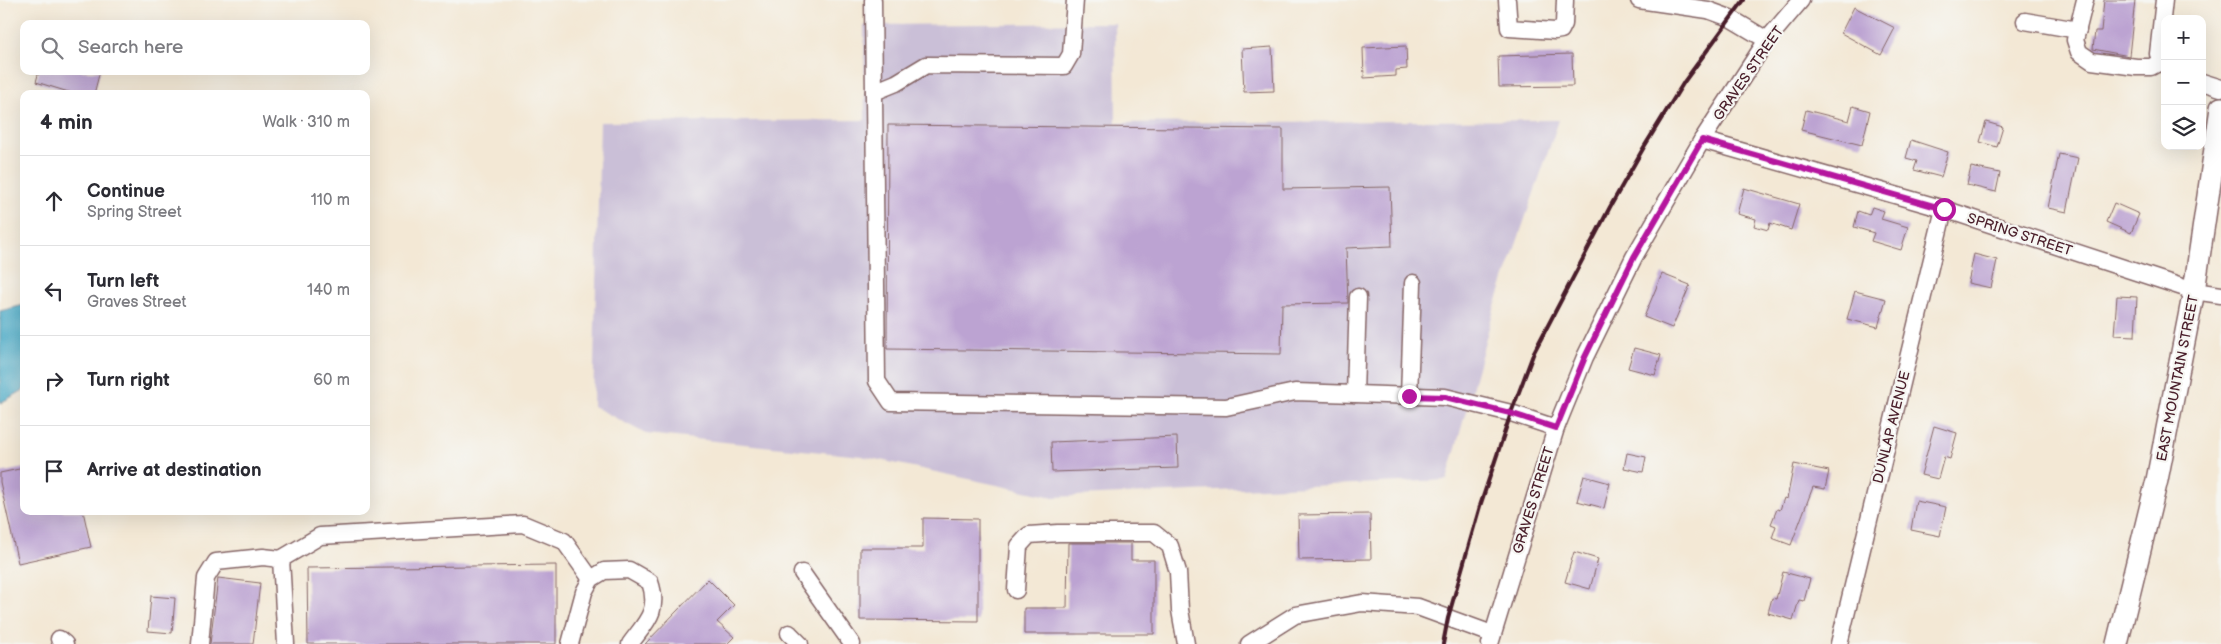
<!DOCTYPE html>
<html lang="en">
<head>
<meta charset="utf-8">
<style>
	:root { --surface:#fff; --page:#f2f2f3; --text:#2b2b33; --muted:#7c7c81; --line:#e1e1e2 }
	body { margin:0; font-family:"Balsamiq Sans",sans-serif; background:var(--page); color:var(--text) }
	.controls { position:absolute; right:15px; top:15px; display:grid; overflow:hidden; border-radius:10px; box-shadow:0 5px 20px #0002 }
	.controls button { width:45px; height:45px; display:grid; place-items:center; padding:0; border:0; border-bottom:1px solid var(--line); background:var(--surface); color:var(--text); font:25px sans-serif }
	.stop { position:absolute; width:15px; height:15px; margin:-11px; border:4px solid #b5179e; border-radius:50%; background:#fff }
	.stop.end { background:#b5179e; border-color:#fff; box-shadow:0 1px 5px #0008 }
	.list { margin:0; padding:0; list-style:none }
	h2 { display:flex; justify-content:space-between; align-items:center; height:65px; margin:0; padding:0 20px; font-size:21px }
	h2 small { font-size:16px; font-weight:400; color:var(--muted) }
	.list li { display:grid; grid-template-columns:32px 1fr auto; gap:15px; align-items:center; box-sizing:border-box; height:90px; padding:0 20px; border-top:1px solid var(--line) }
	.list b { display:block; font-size:19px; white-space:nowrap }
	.list p { margin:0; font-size:16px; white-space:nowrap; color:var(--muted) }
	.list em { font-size:16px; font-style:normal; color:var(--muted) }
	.icon { flex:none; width:28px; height:28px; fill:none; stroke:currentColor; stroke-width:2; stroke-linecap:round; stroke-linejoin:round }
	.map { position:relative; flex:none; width:2221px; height:644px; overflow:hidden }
	.search { position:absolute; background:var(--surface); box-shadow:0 5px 20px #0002; left:20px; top:20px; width:350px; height:55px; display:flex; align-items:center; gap:12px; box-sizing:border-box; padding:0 18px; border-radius:10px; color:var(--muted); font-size:19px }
	.panel { position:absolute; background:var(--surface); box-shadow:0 5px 20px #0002; left:20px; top:90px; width:350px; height:425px; border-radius:10px }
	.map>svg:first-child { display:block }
	.industrial { fill:#cabfd7 }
	.water { fill:#46a9c6; stroke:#486478 }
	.building { fill:#bca3d2 }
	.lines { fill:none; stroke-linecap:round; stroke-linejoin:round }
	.minor-casing { stroke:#856566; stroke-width:19 }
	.major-casing { stroke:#856566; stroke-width:24 }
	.minor { stroke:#fff; stroke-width:16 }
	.major { stroke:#fff; stroke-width:21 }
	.rail { stroke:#4a1f2b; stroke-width:4 }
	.route { stroke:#b5179e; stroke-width:6 }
	.labels { text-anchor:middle; stroke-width:4.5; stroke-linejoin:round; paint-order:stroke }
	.street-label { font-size:14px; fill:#4a1f2b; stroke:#f6f6f2 }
</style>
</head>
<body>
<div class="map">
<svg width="2221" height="644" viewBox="0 0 2221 644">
	<rect width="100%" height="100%" fill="#f6f6f2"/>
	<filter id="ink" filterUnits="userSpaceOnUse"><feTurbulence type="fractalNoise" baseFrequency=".02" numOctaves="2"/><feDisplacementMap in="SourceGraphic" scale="10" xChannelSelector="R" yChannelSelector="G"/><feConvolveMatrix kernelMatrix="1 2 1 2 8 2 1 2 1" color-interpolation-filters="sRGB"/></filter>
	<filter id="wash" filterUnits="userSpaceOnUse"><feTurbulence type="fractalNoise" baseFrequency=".0096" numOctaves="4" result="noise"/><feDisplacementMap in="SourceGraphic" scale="20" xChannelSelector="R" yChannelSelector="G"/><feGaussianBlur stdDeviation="1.12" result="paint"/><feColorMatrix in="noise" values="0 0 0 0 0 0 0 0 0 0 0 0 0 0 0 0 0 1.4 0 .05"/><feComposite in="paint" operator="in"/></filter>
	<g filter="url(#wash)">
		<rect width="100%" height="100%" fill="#f3e8d5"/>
		<polygon class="industrial" points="1115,23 1116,123 1559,120 1494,309 1447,480 1053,497 861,456 646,434 593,406 600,122 865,120 864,25"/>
		<polygon class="water" points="24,305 24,390 0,403 0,311"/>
		<g id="blocks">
			<g class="building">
				<polygon points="2104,0 2135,0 2129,56 2093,49 2095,31 2101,31"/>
				<polygon points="1854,7 1895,28 1881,55 1841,33"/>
				<polygon points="1406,46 1407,69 1396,70 1396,76 1364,78 1363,48"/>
				<polygon points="1272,47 1274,91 1244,92 1242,49"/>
				<polygon points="1572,54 1573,86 1499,87 1498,56"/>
				<polygon points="39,71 100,71 94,94 75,94 36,82"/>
				<polygon points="1853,106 1870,111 1862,145 1801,130 1806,110 1849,121"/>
				<polygon points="1986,122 2003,127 1997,147 1980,142"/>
				<polygon points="888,125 1283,129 1283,189 1390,187 1392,246 1346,248 1348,303 1282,304 1281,354 887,349"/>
				<polygon points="1911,140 1948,152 1941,177 1914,170 1917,161 1906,158"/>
				<polygon points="2059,154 2078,158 2067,212 2048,208"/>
				<polygon points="1971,167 2000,173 1996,192 1967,185"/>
				<polygon points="1744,188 1799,204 1791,230 1770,223 1768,230 1754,226 1756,219 1737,214"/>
				<polygon points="2114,203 2139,214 2131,233 2106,222"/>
				<polygon points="1872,207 1884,211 1881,219 1908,227 1901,250 1871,241 1874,233 1854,227 1858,211 1869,215"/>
				<polygon points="1974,254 1997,260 1991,288 1968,283"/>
				<polygon points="1662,274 1690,285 1672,328 1644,317"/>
				<polygon points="1855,291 1886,299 1878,327 1847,319"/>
				<polygon points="2117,296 2137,297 2135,336 2114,335"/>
				<polygon points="1634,348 1661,355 1655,375 1628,368"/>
				<polygon points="1934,426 1957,433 1950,459 1944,457 1938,479 1921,475"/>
				<polygon points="1177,437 1178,468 1052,472 1051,442"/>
				<polygon points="1627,453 1646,457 1643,472 1624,468"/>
				<polygon points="1794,464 1829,471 1825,489 1813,487 1791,545 1772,538 1776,526 1771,524 1777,509 1780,510 1784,498 1787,499"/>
				<polygon points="24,468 24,511 83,511 91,547 18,563 0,482 0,473"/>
				<polygon points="1584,476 1610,483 1604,508 1577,501"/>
				<polygon points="1916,501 1946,507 1940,536 1911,530"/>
				<polygon points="1370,514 1371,559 1299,560 1298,515"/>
				<polygon points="923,518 978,519 978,621 860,620 860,548 923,548"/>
				<polygon points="1068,543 1131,543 1131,560 1154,560 1154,634 1024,634 1024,608 1067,608"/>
				<polygon points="1574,552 1598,559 1590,589 1565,582"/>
				<polygon points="556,565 556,644 308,644 307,568"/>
				<polygon points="1783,572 1810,579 1804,601 1799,600 1793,620 1768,613 1772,598 1776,599"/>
				<polygon points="218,578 260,583 253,644 210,644"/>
				<polygon points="708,579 734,605 717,622 734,637 727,644 645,644"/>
				<polygon points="151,596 175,598 172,633 148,631"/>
			</g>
		</g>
	</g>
	<g filter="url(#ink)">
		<use href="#blocks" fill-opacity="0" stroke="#856566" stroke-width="1"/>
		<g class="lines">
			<defs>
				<g id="minor">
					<polyline points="873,0 877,381 891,402 1226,407 1295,392 1445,397 1511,413 1556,428"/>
					<polyline points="1507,0 1509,28 1555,31 1561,30 1564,24 1565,0"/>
					<polyline points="1639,0 1708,10 1730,18 1767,40"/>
					<polyline points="2085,0 2075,40 2079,52 2092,61 2136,67 2151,67 2162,61"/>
					<polyline points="2164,0 2158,54 2165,65"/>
					<polyline points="2025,21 2078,30"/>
					<polyline points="2202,82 2221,88"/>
					<polyline points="874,92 896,83 926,65 1064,66 1071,54 1075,0"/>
					<polyline points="1702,140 1944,209 2194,291 2221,295"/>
					<polyline points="1355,394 1358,297"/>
					<polyline points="1409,396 1413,283"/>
					<polyline points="281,559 320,536 523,524 564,541 591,579"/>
					<polyline points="802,573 852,644"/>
					<polyline points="1016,590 1019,546 1029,535 1058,533 1154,533 1170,546 1178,572 1180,610 1186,644"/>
					<polyline points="789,633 800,644"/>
					<polyline points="59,639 65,644"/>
					<polyline points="200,644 206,578 216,562 263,557 281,559 286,644"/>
					<path d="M570,644L584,592L591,579L604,571L629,570L650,582C660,611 646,622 630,644"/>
					<polyline points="1249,644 1295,615 1362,603 1418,607 1492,634"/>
					<polyline points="1490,644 1556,428 1585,357 1634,257 1702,140 1767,40 1801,0"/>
					<polyline points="1839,644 1944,209"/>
				</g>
				<polyline id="major" points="2117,644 2157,480 2194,291 2221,108"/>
			</defs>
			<use href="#minor" class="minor-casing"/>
			<use href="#major" class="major-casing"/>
			<use href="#minor" class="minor"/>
			<use href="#major" class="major"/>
			<polyline class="rail" points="1443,644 1448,618 1480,506 1511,413 1534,352 1610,207 1644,147 1684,82 1744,0"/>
		</g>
	</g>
	<g class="lines" filter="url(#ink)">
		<polyline class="route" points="1409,396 1445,397 1510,413 1556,428 1585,357 1634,257 1702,140 1944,209"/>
	</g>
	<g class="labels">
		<g class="street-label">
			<text transform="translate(1748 73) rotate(-55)" y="5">GRAVES STREET</text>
			<text transform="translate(2020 234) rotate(18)" y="5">SPRING STREET</text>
			<text transform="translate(2177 378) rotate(-79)" y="5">EAST MOUNTAIN STREET</text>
			<text transform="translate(1891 427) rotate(-76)" y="5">DUNLAP AVENUE</text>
			<text transform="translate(1533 500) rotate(-73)" y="5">GRAVES STREET</text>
		</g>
	</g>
</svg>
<div class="controls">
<button>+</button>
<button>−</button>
<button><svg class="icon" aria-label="layers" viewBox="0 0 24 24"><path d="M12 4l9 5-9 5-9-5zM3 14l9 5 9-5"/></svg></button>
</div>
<div class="stop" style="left:1944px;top:209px"></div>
<div class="stop end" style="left:1409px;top:396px"></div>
<div class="search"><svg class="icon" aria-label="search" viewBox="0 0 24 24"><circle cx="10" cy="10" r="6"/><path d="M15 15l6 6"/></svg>Search here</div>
<section class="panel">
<h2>4 min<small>Walk · 310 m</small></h2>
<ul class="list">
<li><svg class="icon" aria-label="ahead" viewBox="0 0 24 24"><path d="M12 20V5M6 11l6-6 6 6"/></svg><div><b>Continue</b><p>Spring Street</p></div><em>110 m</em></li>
<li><svg class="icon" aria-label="left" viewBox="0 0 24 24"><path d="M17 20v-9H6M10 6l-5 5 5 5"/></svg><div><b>Turn left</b><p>Graves Street</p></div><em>140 m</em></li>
<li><svg class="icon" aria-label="right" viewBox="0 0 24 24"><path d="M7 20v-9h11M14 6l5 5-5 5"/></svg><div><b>Turn right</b></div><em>60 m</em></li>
<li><svg class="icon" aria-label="arrive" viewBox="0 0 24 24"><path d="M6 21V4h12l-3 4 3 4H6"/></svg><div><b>Arrive at destination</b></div></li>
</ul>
</section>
</div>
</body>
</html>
